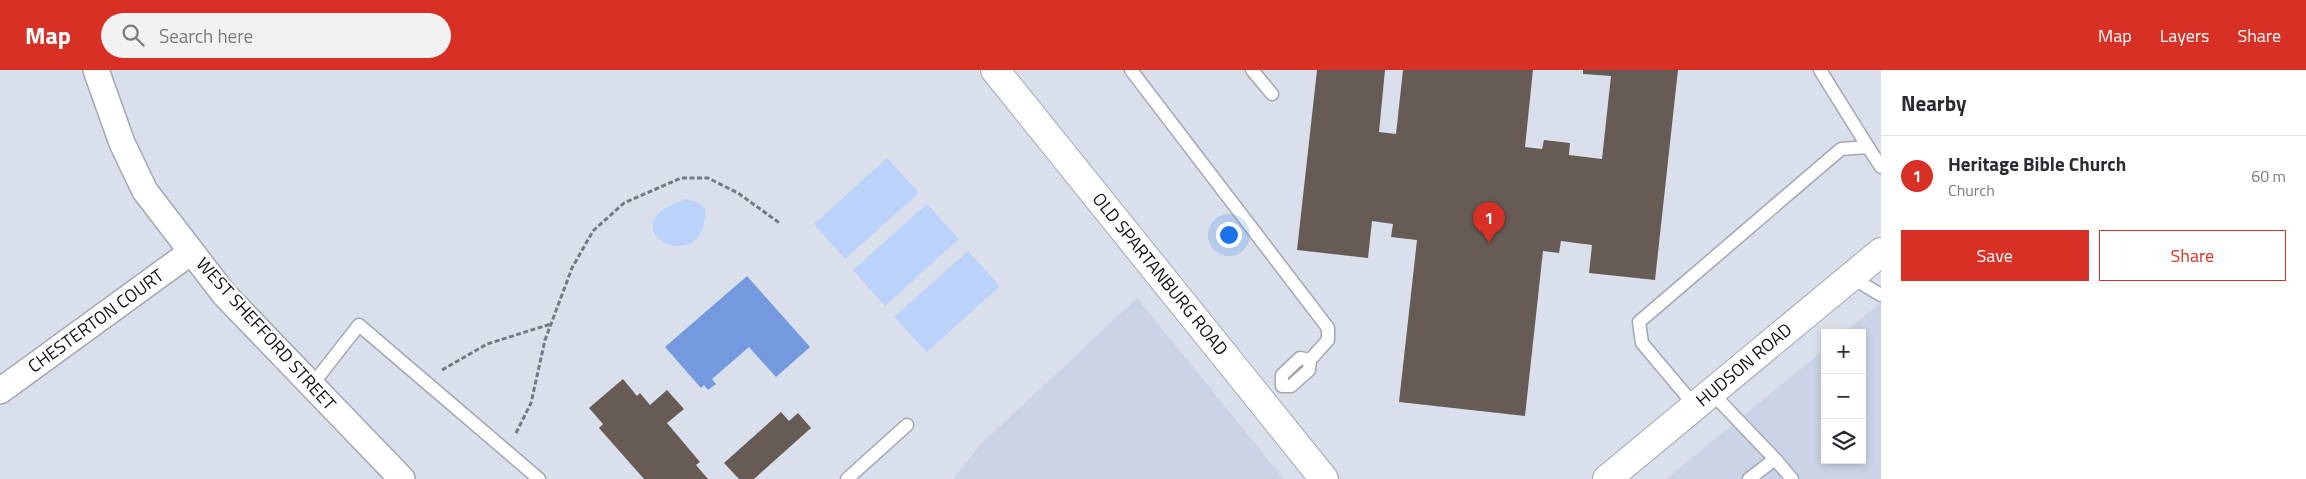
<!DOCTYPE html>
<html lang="en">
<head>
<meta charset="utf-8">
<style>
	:root { --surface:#fff; --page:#f2f2f3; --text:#2b2b33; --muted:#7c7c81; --line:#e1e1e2; --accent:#d93025 }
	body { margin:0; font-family:"Titillium Web",sans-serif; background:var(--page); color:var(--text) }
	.controls { position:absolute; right:15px; bottom:15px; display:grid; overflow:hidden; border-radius:0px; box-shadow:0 2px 8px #0003 }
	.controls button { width:45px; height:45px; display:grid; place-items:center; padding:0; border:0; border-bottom:1px solid var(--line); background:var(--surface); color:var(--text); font:25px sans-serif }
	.you { position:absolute; left:1228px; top:164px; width:18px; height:18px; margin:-12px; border:4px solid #fff; border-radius:50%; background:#1a73e8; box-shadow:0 0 0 8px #1a73e833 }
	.badge { display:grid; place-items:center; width:32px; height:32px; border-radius:50%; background:var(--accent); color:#fff; font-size:16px; font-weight:700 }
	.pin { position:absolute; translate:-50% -41px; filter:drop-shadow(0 1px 2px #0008) }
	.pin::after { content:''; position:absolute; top:26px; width:18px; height:15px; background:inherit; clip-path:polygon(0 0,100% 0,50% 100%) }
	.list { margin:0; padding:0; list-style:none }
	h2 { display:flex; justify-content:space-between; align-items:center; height:65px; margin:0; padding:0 20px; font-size:21px }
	h2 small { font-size:16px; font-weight:400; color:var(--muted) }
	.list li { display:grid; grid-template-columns:32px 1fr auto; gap:15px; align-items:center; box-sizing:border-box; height:80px; padding:0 20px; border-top:1px solid var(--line) }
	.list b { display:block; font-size:19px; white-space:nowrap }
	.list p { margin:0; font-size:16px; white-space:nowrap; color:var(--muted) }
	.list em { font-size:16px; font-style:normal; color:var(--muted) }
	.actions { display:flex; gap:10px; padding:15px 20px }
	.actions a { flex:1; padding:11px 0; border:1px solid var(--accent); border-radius:0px; text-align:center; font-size:18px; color:var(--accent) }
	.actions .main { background:var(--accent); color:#fff }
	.icon { flex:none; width:28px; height:28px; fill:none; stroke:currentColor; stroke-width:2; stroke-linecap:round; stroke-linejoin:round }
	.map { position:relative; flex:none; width:1881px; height:409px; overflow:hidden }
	header { display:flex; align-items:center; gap:30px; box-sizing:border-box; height:70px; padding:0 25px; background:var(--accent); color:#fff }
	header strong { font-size:24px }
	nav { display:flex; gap:28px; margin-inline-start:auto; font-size:18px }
	.search { width:350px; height:45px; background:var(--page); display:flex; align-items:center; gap:12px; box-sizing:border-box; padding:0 18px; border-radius:28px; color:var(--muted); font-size:19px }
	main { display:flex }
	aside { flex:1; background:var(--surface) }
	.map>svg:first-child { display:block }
	.built { fill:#cad4e6 }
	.green { fill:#bbd2fb }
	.water { fill:#7499df }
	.building { fill:#665c55 }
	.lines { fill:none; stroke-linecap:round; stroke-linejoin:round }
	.lane-casing { stroke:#a1a7b1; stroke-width:15 }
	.street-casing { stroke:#a1a7b1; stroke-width:28 }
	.secondary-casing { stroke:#a1a7b1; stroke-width:30 }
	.path { stroke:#757981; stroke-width:3; stroke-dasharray:5 2.5; stroke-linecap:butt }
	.lane { stroke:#fff; stroke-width:12 }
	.street { stroke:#fff; stroke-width:25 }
	.secondary { stroke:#fff; stroke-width:28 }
	.labels { text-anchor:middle; stroke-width:5; stroke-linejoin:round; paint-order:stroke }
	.street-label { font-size:18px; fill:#0e1014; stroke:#fff }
</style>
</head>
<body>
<header>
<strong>Map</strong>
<div class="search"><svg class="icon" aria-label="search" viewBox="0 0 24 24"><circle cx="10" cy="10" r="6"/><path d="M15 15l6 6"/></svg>Search here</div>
<nav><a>Map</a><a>Layers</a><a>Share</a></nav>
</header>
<main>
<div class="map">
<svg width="1881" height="409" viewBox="0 0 1881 409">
	<rect width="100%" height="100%" fill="#dae0eb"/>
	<g class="built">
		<polygon points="1137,228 1284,409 953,409 981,374"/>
		<polygon points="1881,232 1881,409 1666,409 1825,279 1825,390 1862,390 1862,263 1844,263"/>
	</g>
	<g class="green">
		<polygon points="887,88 919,123 845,189 814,154"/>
		<path d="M685,129L695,131L705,138C710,200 632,174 658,144C665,137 676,133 685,129Z"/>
		<polygon points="927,134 959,169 885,236 853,200"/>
		<polygon points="968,181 1000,216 927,282 894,247"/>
	</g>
	<polygon class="water" points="747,206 810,277 776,307 749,277 712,309 716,314 708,320 704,315 701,318 665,277"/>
	<g class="building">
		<polygon points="1317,0 1385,0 1379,62 1396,64 1403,0 1533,0 1525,77 1542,79 1544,70 1570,73 1569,85 1602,89 1611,6 1583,4 1583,0 1678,0 1655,210 1589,203 1592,175 1561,171 1559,183 1543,181 1525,346 1399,332 1417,170 1391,167 1393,154 1372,151 1368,188 1297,180"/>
		<polygon points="623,309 637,326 640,323 650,335 667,320 684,339 667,353 700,392 696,395 708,409 644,409 599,358 603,354 589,338"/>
		<polygon points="781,342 789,351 798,343 811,358 754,409 739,409 724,393"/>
	</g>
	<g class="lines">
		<defs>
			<g id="lane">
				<polyline points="1131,0 1328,258 1328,270 1310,290 1309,300 1291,316 1282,316 1282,305 1300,288 1310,290"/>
				<polyline points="1252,0 1272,24"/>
				<polyline points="1820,0 1868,77"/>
				<polyline points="1851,207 1881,225"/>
				<polyline points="312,315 359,255 539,409"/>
				<polyline points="1711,322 1775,389"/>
				<polyline points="1695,336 1642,273 1639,252 1841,79 1868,77 1881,97"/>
				<polyline points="847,409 907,355"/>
				<polyline points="1749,409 1775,389 1792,409"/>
			</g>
			<g id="street">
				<polyline points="96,0 122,73 145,121 224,224 402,409"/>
				<polyline points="0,321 191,182"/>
			</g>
			<g id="secondary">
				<polyline points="995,0 1324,409"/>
				<polyline points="1607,409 1881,182"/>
			</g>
		</defs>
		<use href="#lane" class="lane-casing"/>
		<use href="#street" class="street-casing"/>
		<use href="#secondary" class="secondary-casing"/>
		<g class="path">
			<polyline points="442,300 487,274 551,254"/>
			<polyline points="516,363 531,333 545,270 572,198 593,161 624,133 681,108 708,108 738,123 781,154"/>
		</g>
		<use href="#lane" class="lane"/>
		<use href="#street" class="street"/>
		<use href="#secondary" class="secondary"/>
	</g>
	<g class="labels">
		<g class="street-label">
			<text transform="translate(1160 204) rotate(51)" y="6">OLD SPARTANBURG ROAD</text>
			<text transform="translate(96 251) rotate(-36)" y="6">CHESTERTON COURT</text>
			<text transform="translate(266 264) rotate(48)" y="6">WEST SHEFFORD STREET</text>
			<text transform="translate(1744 295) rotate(-40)" y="6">HUDSON ROAD</text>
		</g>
	</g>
</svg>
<div class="controls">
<button>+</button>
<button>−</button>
<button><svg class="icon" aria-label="layers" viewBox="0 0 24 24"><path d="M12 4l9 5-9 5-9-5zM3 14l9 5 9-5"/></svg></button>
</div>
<div class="you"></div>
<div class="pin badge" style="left:1489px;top:173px">1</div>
</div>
<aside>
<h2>Nearby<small></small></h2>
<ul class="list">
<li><span class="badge">1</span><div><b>Heritage Bible Church</b><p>Church</p></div><em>60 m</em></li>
</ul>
<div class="actions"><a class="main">Save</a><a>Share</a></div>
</aside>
</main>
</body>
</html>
